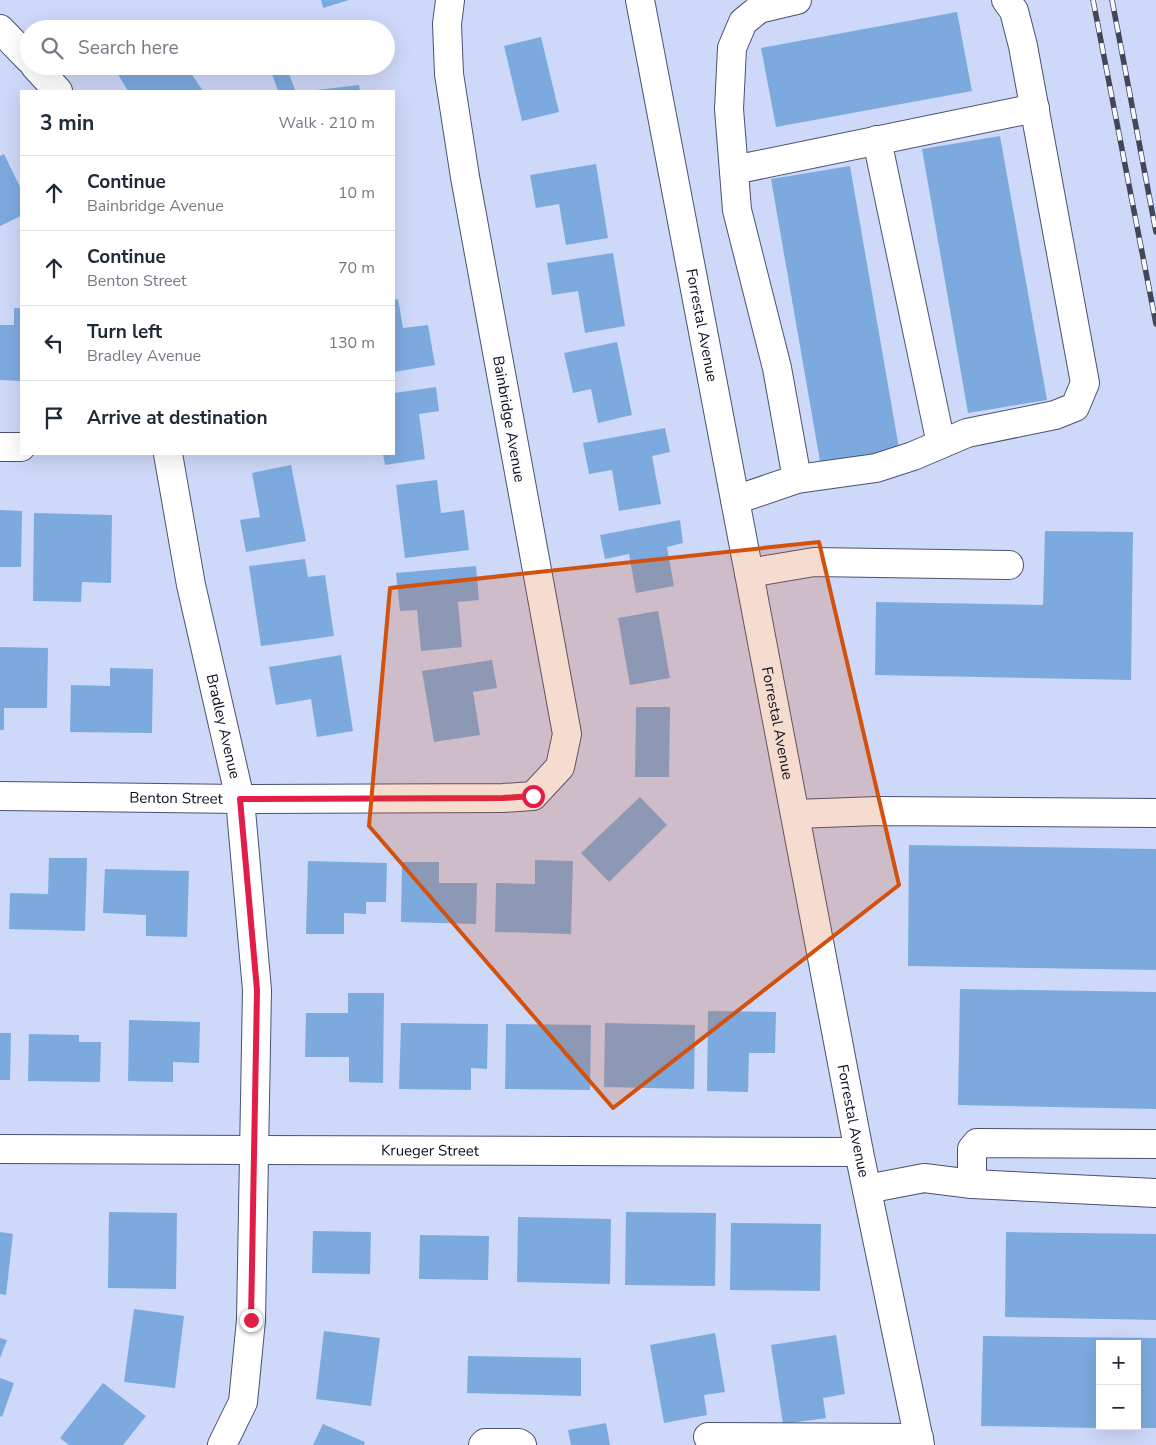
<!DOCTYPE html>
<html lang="en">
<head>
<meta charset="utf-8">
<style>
	:root { --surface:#fff; --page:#f6f6f7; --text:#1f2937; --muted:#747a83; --line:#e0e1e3 }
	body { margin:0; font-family:"Nunito Sans",sans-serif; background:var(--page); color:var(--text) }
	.controls { position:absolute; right:15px; bottom:15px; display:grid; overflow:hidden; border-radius:0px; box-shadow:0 5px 20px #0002 }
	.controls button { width:45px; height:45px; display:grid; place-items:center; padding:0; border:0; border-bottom:1px solid var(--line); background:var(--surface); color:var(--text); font:25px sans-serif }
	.stop { position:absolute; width:15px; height:15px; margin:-11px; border:4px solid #e11d48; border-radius:50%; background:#fff }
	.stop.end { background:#e11d48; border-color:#fff; box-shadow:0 1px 5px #0008 }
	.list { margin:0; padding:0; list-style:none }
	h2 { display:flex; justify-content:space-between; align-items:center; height:65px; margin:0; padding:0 20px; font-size:21px }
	h2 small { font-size:16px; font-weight:400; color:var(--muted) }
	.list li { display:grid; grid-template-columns:32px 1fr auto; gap:15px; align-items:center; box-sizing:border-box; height:75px; padding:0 20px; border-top:1px solid var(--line) }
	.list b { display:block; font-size:19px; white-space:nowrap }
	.list p { margin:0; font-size:16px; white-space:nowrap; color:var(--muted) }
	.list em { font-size:16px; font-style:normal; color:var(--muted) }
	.icon { flex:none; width:28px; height:28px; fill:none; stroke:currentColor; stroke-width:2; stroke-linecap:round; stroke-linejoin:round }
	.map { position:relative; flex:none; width:1156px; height:1445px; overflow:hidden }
	.search { position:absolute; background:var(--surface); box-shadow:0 5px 20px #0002; left:20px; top:20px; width:375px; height:55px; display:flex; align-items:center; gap:12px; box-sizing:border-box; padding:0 18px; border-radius:28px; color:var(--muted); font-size:19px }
	.panel { position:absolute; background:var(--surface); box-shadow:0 5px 20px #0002; left:20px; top:90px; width:375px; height:365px; border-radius:0px }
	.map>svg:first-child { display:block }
	.building { fill:#7caadf }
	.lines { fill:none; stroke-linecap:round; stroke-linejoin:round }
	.minor-casing { stroke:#495274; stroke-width:30 }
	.minor { stroke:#fff; stroke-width:28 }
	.rail-casing { stroke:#414658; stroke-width:5.5 }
	.rail { stroke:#f9fafe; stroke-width:4; stroke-dasharray:11; stroke-linecap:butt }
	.route { stroke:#e11d48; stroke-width:6 }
	.marked { fill:#d2510d; fill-opacity:0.2; stroke:#d2510d; stroke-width:4; stroke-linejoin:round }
	.labels { text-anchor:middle; stroke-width:5; stroke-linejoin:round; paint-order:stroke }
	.street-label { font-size:15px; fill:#0a0d1a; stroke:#f9fafe }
</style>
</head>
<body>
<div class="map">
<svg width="1156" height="1445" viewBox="0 0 1156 1445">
	<rect width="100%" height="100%" fill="#ced8f8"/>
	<g class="building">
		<polygon points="321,0 349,0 323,8"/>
		<polygon points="957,12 972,91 776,127 761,48"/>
		<polygon points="178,21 183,29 165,29"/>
		<polygon points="541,37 559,112 522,121 504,46"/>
		<polygon points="113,66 202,66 191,73 203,91 128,91"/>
		<polygon points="287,68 295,90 278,91 272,74"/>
		<polygon points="359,85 360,91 316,91 316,90"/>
		<polygon points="1000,136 1047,400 968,413 922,149"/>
		<polygon points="4,154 21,189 21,216 0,226 0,156"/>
		<polygon points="596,164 608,238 566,245 559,204 536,208 530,175"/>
		<polygon points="850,166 900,454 821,467 771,179"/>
		<polygon points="613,253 625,326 585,333 578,291 552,295 547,263"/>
		<polygon points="398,299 403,328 428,325 435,365 394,372 394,300"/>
		<polygon points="14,308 21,308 21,381 0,380 0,325 14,325"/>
		<polygon points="617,342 632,415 598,423 591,389 573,393 564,353"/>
		<polygon points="436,387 439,411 419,414 425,459 385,465 383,454 394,454 394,393"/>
		<polygon points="665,428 670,452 652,456 661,504 619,511 612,470 589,474 583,443"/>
		<polygon points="291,465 306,541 246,552 240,520 260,517 252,473"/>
		<polygon points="437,480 441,513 464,510 469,550 405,558 396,485"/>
		<polygon points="0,510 22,511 21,567 0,567"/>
		<polygon points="34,513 112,515 111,583 82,582 81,602 33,601"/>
		<polygon points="680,520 683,543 667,547 674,586 636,593 629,554 605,559 600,535"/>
		<polygon points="1045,531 1133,532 1131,680 875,675 876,602 1043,605"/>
		<polygon points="305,559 308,577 325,575 334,636 261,646 249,566"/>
		<polygon points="476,566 479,600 458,602 462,647 421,651 417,610 400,611 396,573"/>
		<polygon points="658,611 670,678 630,685 618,618"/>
		<polygon points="0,647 48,648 47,708 4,708 4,730 0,730"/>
		<polygon points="341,655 353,731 317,737 311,699 276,705 269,667"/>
		<polygon points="492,660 497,688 473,692 480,735 434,742 422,671"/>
		<polygon points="110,668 153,669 152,733 70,732 71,685 110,686"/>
		<polygon points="636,707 670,707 669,777 635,777"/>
		<polygon points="640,797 667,825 609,882 581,853"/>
		<polygon points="909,845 1156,849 1156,970 908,966"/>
		<polygon points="49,858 87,858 85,931 9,929 10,893 48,894"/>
		<polygon points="535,860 573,861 571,934 495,932 496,883 535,884"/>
		<polygon points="308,861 387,863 386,902 366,902 366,914 344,913 344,934 306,934"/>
		<polygon points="402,862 439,862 439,883 477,883 476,924 401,922"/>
		<polygon points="105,869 189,871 187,937 146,936 146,915 103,913"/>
		<polygon points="960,989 1156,992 1156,1109 958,1105"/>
		<polygon points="348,993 384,993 383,1083 349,1082 349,1057 305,1057 306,1013 348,1013"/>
		<polygon points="708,1011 776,1012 775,1053 749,1053 748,1092 707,1091"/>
		<polygon points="129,1020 200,1022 199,1063 173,1062 173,1082 128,1081"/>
		<polygon points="401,1023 488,1024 487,1069 471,1068 471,1090 399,1089"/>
		<polygon points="605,1023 695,1025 694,1089 604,1087"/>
		<polygon points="506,1024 591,1025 590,1090 505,1089"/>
		<polygon points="0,1033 11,1033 10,1080 0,1080"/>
		<polygon points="29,1034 79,1035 79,1042 101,1042 100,1082 28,1081"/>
		<polygon points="109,1212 177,1213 176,1289 108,1288"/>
		<polygon points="626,1212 716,1213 715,1286 625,1285"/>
		<polygon points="518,1217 611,1219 610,1284 517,1282"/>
		<polygon points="731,1223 821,1224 820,1291 730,1290"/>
		<polygon points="313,1231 371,1232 370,1274 312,1273"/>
		<polygon points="0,1232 13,1234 6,1295 0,1294"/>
		<polygon points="1006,1232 1156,1234 1156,1320 1005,1317"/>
		<polygon points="420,1235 489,1236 488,1280 419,1279"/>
		<polygon points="134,1309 184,1316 175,1388 124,1382"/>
		<polygon points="324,1331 380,1338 371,1406 316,1399"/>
		<polygon points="715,1333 725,1392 704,1395 707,1415 664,1423 650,1345"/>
		<polygon points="836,1335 845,1394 823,1398 826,1418 783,1424 771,1345"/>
		<polygon points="983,1336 1156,1338 1156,1428 1125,1428 1137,1426 1137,1344 1100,1344 1100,1428 981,1426"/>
		<polygon points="0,1338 7,1340 0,1358"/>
		<polygon points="468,1356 581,1358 581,1396 467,1393"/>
		<polygon points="0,1378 14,1383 2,1417 0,1416"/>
		<polygon points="103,1383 146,1416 123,1445 69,1445 60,1438"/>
		<polygon points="606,1423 610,1445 571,1445 568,1430"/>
		<polygon points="323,1424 365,1442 364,1445 313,1445"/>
	</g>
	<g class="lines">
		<defs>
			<g id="minor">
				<path id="s1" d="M640,0L859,1152L920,1445"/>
				<polyline points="0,29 29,59"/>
				<polyline points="35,66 58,91"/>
				<polyline points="877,140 941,444"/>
				<polyline points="734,170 1035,108"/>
				<polyline points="0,447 21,447"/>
				<path id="s2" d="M168,454L191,585L240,799L257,990L251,1320L243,1402L222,1445"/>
				<polyline points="797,479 777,368 737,210 729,109 732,48 743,22 759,9 797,0"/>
				<polyline points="735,500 797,479 876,468 913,456 967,433 1055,415 1075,407 1085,383 1023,46 1014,11 1006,0"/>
				<polyline points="749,573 814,562 1009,565"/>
				<path id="s3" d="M0,796L240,799L503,798L533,796L560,767L567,734L465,177L449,74L447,24L450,0"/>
				<polyline points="795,814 878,811 1156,813"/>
				<path id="s4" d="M0,1149L859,1152"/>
				<polyline points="972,1184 972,1149 977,1143 1156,1144"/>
				<polyline points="867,1189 924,1178 972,1184 1156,1193"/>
				<polyline points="708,1437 919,1438"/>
				<polyline points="483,1445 485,1443 519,1443 522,1445"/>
			</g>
		</defs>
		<use href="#minor" class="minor-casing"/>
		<use href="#minor" class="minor"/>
		<defs>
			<g id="rail">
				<polyline points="1093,0 1156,324"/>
				<polyline points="1112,0 1156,232"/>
			</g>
		</defs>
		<use href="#rail" class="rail-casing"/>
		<use href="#rail" class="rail"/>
	</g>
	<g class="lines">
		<polyline class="route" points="251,1320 257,990 240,799 503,798 533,796"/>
	</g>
	<path class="marked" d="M819,542L899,885L613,1108L369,826L390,588Z"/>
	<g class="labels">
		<g class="street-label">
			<text dy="5" stroke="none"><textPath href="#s1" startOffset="331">Forrestal Avenue</textPath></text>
			<text transform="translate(509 419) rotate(80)" y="5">Bainbridge Avenue</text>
			<text dy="5" stroke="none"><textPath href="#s1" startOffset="736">Forrestal Avenue</textPath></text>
			<text dy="5" stroke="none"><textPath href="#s2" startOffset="278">Bradley Avenue</textPath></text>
			<text dy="5" stroke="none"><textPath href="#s3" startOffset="176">Benton Street</textPath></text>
			<text dy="5" stroke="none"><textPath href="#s1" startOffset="1141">Forrestal Avenue</textPath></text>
			<text dy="5" stroke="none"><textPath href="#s4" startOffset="430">Krueger Street</textPath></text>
		</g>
	</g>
</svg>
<div class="controls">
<button>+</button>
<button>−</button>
</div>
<div class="stop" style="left:533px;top:796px"></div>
<div class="stop end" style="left:251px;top:1320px"></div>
<div class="search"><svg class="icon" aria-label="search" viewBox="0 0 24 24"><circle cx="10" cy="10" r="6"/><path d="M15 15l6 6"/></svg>Search here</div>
<section class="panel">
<h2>3 min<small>Walk · 210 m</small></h2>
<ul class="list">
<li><svg class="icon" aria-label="ahead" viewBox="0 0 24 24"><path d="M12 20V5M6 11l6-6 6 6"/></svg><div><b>Continue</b><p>Bainbridge Avenue</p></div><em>10 m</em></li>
<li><svg class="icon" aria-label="ahead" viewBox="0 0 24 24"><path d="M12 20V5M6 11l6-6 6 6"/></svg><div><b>Continue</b><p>Benton Street</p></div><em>70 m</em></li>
<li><svg class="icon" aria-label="left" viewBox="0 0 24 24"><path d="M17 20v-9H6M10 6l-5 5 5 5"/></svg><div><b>Turn left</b><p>Bradley Avenue</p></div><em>130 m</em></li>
<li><svg class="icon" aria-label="arrive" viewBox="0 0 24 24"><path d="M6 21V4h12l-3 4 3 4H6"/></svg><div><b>Arrive at destination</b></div></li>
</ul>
</section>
</div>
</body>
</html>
